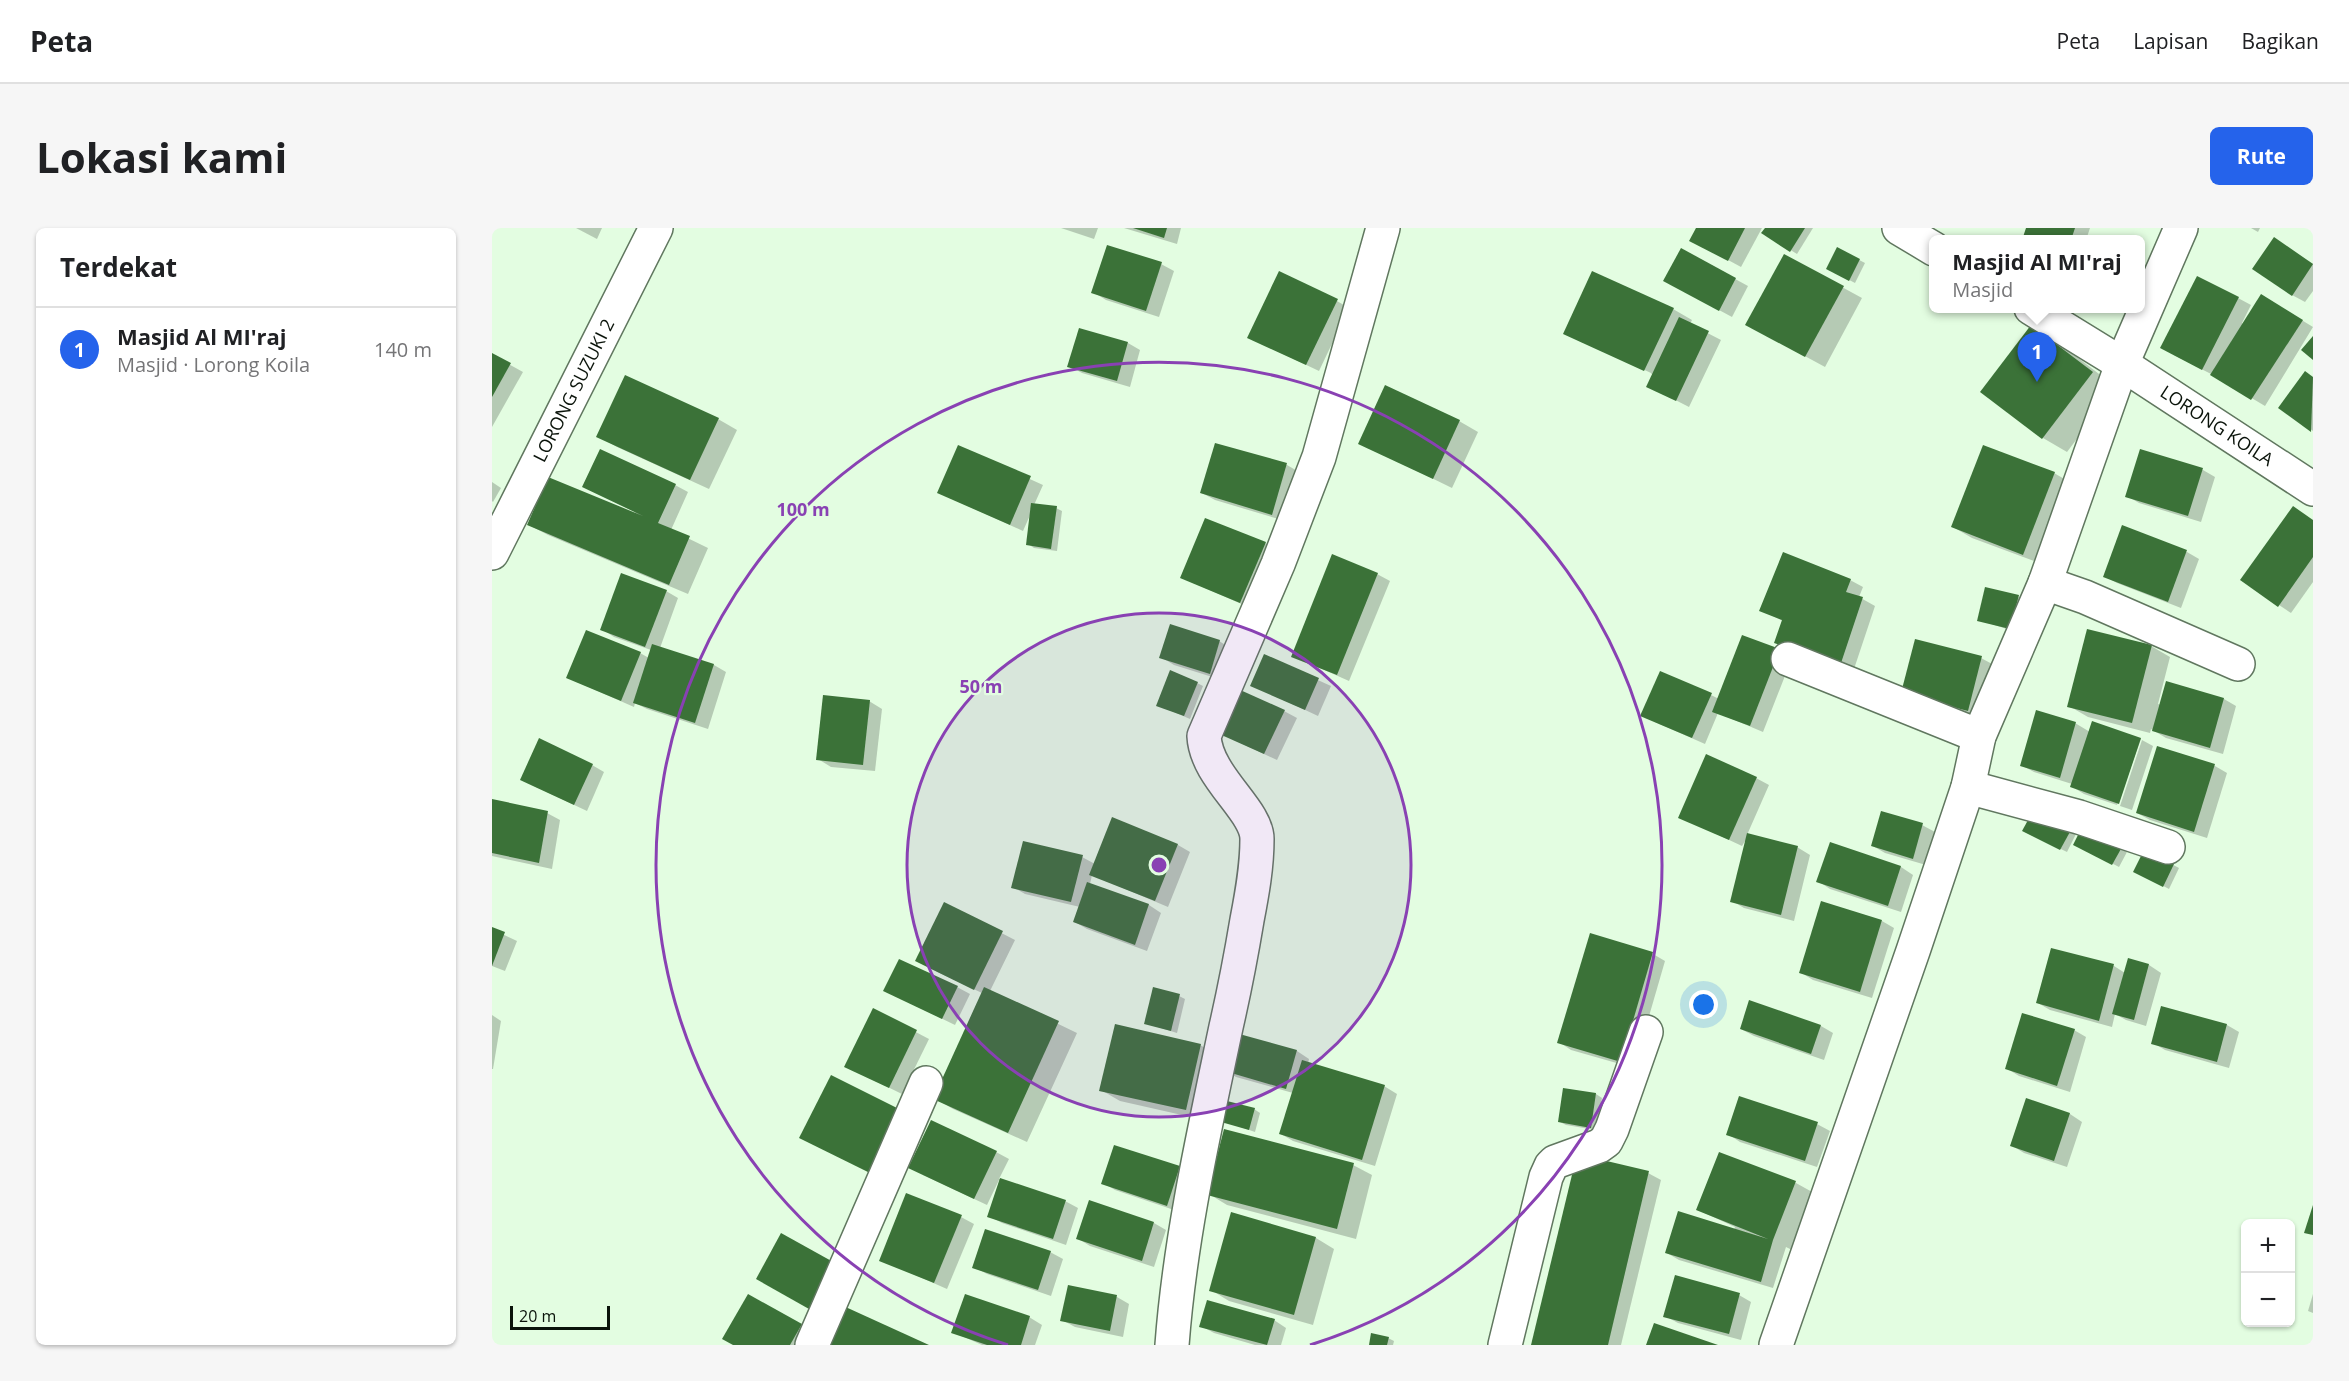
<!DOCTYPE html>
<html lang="id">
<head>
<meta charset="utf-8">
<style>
	:root { --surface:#fff; --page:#f6f6f6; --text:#202124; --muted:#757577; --line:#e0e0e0; --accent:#2563eb }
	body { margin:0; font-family:"Open Sans",sans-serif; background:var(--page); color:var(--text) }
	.controls { position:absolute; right:18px; bottom:18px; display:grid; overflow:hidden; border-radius:9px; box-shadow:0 2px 4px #0004 }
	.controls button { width:54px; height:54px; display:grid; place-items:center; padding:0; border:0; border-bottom:2px solid var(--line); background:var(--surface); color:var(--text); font:30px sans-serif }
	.scale { position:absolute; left:18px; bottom:15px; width:100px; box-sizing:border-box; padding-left:6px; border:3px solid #0a130a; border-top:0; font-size:16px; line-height:21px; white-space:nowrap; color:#0a130a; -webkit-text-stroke:4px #e3fde1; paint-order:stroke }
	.you { position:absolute; left:1212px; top:777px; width:21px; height:21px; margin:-15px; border:4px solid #fff; border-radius:50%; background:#1a73e8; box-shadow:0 0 0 9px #1a73e833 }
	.badge { display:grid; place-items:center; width:39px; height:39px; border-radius:50%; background:var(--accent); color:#fff; font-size:20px; font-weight:700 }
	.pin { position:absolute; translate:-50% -50px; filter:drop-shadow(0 2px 3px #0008) }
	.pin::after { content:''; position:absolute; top:32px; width:21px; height:18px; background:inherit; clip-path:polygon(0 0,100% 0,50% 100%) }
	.popup { position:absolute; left:1437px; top:7px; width:216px; height:78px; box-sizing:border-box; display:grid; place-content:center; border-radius:9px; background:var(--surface); filter:drop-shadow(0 2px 4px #0005); font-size:20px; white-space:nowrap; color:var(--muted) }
	.popup b { font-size:22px; color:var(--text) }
	.popup::after { content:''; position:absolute; left:50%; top:100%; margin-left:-12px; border:12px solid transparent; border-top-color:var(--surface) }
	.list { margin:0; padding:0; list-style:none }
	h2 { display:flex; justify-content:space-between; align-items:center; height:78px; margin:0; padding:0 24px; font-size:26px }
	h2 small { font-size:20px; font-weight:400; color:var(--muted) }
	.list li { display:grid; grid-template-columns:39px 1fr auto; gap:18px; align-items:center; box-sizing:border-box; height:84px; padding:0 24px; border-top:2px solid var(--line) }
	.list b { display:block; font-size:22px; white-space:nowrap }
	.list p { margin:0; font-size:20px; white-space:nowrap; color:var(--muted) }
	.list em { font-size:20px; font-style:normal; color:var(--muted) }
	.map { position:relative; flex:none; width:1821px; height:1117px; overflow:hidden; border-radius:9px }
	header { display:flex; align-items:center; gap:36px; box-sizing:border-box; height:84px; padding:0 30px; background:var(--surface); border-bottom:2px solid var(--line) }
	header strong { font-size:28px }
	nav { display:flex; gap:33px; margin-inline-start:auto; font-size:21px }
	.intro { display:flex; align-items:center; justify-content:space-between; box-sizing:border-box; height:144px; padding:0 36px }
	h1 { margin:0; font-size:42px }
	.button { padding:15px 27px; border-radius:9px; background:var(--accent); color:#fff; font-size:21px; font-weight:700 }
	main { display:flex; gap:36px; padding:0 36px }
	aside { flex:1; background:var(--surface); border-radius:9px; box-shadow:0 2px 4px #0004 }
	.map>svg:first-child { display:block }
	.shadow { fill:#0003 }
	.building { fill:#3b7238 }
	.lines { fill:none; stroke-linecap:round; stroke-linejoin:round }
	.minor-casing { stroke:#60775f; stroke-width:36 }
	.minor { stroke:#fff; stroke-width:33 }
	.ring { fill:none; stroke:#8941b3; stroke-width:3 }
	.labels { text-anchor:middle; stroke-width:4.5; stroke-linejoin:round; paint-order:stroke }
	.street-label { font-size:18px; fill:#0a130a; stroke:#e3fde1 }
	.centre { fill:#8941b3; stroke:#e3fde1; stroke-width:3 }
	.ring-label { font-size:18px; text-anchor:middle; font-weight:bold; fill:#8941b3; stroke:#e3fde1; stroke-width:4.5; stroke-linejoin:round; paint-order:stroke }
</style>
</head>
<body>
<header>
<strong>Peta</strong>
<nav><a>Peta</a><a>Lapisan</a><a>Bagikan</a></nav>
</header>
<div class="intro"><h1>Lokasi kami</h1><a class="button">Rute</a></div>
<main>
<aside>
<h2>Terdekat<small></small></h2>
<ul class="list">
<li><span class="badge">1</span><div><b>Masjid Al MI'raj</b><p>Masjid · Lorong Koila</p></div><em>140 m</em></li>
</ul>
</aside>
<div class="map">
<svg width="1821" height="1117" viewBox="0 0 1821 1117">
	<rect width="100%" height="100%" fill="#e3fde1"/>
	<g class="shadow">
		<polygon points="84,0 110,0 105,11"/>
		<polygon points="569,0 606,0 602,11"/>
		<polygon points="632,0 689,0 685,16"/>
		<polygon points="1206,0 1270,0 1249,39 1212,19"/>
		<polygon points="1275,0 1321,0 1305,26 1271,5"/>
		<polygon points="1535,0 1598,0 1594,12 1531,12"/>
		<polygon points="1759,0 1768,0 1766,4"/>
		<polygon points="1783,11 1821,36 1821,63 1813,74 1800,67"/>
		<polygon points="1346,21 1373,35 1363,55 1342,44"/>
		<polygon points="1190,22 1256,58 1240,89 1186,60"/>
		<polygon points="1293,28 1370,70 1333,139 1274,107"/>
		<polygon points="669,36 682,43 667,89 614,72 601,64"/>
		<polygon points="1746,70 1759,77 1750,95 1752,97 1782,75 1821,99 1773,178 1721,147 1682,127"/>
		<polygon points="845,73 857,80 827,143 770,116"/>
		<polygon points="1181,81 1200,92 1198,96 1229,112 1197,179 1156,158 1161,148 1159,145 1091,113 1091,115 1073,105"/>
		<polygon points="1539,99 1564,113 1624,159 1575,224 1551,210 1490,164"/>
		<polygon points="636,115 648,122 638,159 590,145 577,138"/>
		<polygon points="0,127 31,144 0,199"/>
		<polygon points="1813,145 1821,150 1821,203 1788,179"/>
		<polygon points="226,191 245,202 217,261 125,219 106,208"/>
		<polygon points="967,193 986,204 960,260 868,215"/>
		<polygon points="724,217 795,237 807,244 793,293 723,272 710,265"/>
		<polygon points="467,219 551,257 542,277 564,280 570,283 565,323 542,320 536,316 539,285 531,303 447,265"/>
		<polygon points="1649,223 1711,242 1723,249 1709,294 1647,275 1635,268"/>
		<polygon points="1562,245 1581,256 1550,336 1480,310 1461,299"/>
		<polygon points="0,254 9,260 1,274 0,273"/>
		<polygon points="183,257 196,264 179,302 216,320 196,366 56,307 37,297 142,286 143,284 92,259"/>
		<polygon points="1821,292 1821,354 1799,385 1787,377"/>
		<polygon points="1631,299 1695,324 1707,331 1689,380 1625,355 1612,348"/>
		<polygon points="773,315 785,322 761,381 690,350"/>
		<polygon points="885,346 898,353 857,453 801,428"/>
		<polygon points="1358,352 1371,359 1367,369 1383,378 1361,444 1291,393 1269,382"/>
		<polygon points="174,363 186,370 168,420 222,437 234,444 216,501 155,481 143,475 142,479 76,450 148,425 157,430 159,422 122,409 110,401"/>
		<polygon points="1526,369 1532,372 1524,404 1487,392"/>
		<polygon points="1251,409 1300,430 1271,504 1226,485 1213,516 1163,494 1219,467 1227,471"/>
		<polygon points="727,413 740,421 730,452 682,437 669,429"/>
		<polygon points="1659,418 1678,429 1666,476 1669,477 1675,455 1732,471 1744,478 1731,526 1674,510 1659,501 1658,505 1596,489 1577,478"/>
		<polygon points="773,428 839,458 826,488 760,457"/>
		<polygon points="1489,430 1502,437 1488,489 1423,472"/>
		<polygon points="705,455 711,458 698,491 666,477"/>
		<polygon points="377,473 390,481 383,543 339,539 326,531"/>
		<polygon points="792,483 805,490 785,532 740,511"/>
		<polygon points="1583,495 1598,504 1601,495 1649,511 1625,577 1592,566 1579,558 1580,556 1542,544 1529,537"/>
		<polygon points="1650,512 1661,518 1640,582 1628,578"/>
		<polygon points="1666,520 1723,538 1735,545 1715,610 1658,592 1645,585"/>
		<polygon points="100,537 112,544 95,583 42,558"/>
		<polygon points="1264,550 1277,557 1255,607 1305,619 1318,627 1302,693 1252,680 1240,673 1256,608 1250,618 1188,589"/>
		<polygon points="0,573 55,585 68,592 60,641 0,628"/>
		<polygon points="1542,585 1584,606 1575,624 1538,606"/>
		<polygon points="1430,597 1443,604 1434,637 1393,625 1381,618"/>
		<polygon points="1590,601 1635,624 1627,639 1583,616"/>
		<polygon points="1339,616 1409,639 1421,647 1409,684 1338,661 1326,653"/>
		<polygon points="686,617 698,624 676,679 600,647 598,656 657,677 669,685 655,723 595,701 583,694 588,679 533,666 521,659 590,629 603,636"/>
		<polygon points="1653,622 1687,640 1677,661 1649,646"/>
		<polygon points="453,676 523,712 498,763 585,805 535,914 461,881 442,870 490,765 437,740"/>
		<polygon points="1390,693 1402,700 1380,770 1321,752 1308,744"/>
		<polygon points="0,701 25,713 13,743 0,738"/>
		<polygon points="1099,707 1161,726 1173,733 1142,840 1079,822 1067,814"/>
		<polygon points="1560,721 1622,738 1633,745 1637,732 1657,737 1669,745 1654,798 1634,792 1623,786 1620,799 1558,782 1546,775"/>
		<polygon points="465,759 478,766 463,797 393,763"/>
		<polygon points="687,768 693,771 685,805 653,795"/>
		<polygon points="1258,774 1329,798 1341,805 1332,832 1262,808 1249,801"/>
		<polygon points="382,782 437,811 410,866 367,845"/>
		<polygon points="0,787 9,793 1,841 0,841"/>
		<polygon points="1735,797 1747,804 1737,840 1673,822 1661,815"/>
		<polygon points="1582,802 1594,809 1578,864 1527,848 1514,840"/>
		<polygon points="741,806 805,823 817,831 816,836 892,858 905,866 883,938 801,913 789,906 801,865 744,849 731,841"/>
		<polygon points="708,817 727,828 712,892 628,873 609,862"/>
		<polygon points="1072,862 1104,866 1110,870 1104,902 1074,897 1068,894"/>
		<polygon points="1535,872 1578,886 1590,894 1575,939 1532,925 1519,917"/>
		<polygon points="762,881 768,885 763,904 731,893"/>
		<polygon points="1325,896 1338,903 1325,939 1248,914 1236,906"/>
		<polygon points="504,924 517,931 507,951 573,973 586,980 574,1017 510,995 497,988 509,953 507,952 495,977 431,947"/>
		<polygon points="1228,926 1304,955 1322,965 1300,1022 1294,1019 1281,1060 1187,1032 1175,1025 1242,1002 1243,999 1206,982"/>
		<polygon points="861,937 880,947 864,1011 735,977 717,966"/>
		<polygon points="687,940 699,947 688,984 623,962 611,955"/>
		<polygon points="1156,945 1169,952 1129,1117 1041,1117"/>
		<polygon points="740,986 824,1010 842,1021 821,1097 737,1073 719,1062"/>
		<polygon points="469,989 482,996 455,1061 389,1032"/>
		<polygon points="662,995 674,1002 662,1039 598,1018 585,1010"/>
		<polygon points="558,1024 571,1031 559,1068 495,1046 482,1039"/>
		<polygon points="577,1059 625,1069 637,1076 631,1109 583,1099 570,1092"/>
		<polygon points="1821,1066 1821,1085 1816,1083"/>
		<polygon points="1247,1067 1259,1074 1249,1112 1186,1095 1173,1088"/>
		<polygon points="257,1068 321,1104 314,1117 244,1117"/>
		<polygon points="537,1089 550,1097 543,1117 490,1117 461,1104"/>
		<polygon points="782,1092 794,1100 789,1117 763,1117 722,1105 709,1098"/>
		<polygon points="896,1110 902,1113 901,1117 878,1117"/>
	</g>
	<g class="building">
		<polygon points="641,0 675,0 672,10"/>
		<polygon points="1204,0 1253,0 1236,33 1197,13"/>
		<polygon points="1273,0 1313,0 1298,24 1269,5"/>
		<polygon points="1534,0 1583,0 1579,12 1530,12"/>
		<polygon points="1782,9 1821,36 1800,68 1760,41"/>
		<polygon points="615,17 670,34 654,83 599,65"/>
		<polygon points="1345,19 1368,31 1357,53 1334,41"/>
		<polygon points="1189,20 1244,50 1227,83 1171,53"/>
		<polygon points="1292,26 1352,58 1313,129 1253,97"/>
		<polygon points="787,43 846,71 814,137 755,110"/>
		<polygon points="1100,43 1182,80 1152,143 1071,106"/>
		<polygon points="1705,48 1747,69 1710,142 1668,120"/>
		<polygon points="1769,66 1811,92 1759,172 1718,147"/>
		<polygon points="1187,89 1217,103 1184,173 1154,159"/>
		<polygon points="1539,97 1601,144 1550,211 1488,164"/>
		<polygon points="587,100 636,114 625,153 575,139"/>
		<polygon points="1821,108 1821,132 1809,122"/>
		<polygon points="0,125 19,135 0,169"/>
		<polygon points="1813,143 1821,149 1819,204 1786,180"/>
		<polygon points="133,147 227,190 198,252 104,209"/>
		<polygon points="893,157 968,192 941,251 866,216"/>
		<polygon points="723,215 795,235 780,287 708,265"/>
		<polygon points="466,217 539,248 518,297 445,265"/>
		<polygon points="1491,217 1563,244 1531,327 1459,299"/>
		<polygon points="108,221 184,256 166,295 198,308 177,357 35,297 56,249 151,288 90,259"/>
		<polygon points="1648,221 1711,240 1696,288 1633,269"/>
		<polygon points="539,275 565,278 559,321 534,317"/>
		<polygon points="1801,278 1821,292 1821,329 1786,379 1748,352"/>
		<polygon points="713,290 774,314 748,375 688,350"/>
		<polygon points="1630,297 1695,322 1676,374 1611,349"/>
		<polygon points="1291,324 1359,351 1354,364 1371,369 1348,438 1282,415 1290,392 1267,383"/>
		<polygon points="840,326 886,345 845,447 799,429"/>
		<polygon points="129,345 175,362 153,419 108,402"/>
		<polygon points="1493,359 1527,367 1518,401 1485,393"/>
		<polygon points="678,396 728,412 718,446 667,430"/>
		<polygon points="1595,401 1660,417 1640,495 1575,479"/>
		<polygon points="94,402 149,424 129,473 74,450"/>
		<polygon points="1250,407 1288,421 1258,498 1220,484"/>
		<polygon points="1423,411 1490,428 1476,483 1409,465"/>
		<polygon points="160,416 222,436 203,495 141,475"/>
		<polygon points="772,426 827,450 813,482 758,458"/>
		<polygon points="678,442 706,454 692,488 664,478"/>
		<polygon points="1168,443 1220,465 1200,510 1148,488"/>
		<polygon points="1674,453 1732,470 1718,520 1660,503"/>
		<polygon points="746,461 793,482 772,526 725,505"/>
		<polygon points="331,467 378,472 371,537 324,532"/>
		<polygon points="1544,482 1584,494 1568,550 1528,538"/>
		<polygon points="1600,493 1649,510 1627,576 1578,559"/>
		<polygon points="47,510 101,536 82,577 28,552"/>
		<polygon points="1665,518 1723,536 1702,604 1644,585"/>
		<polygon points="1214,526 1265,549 1237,612 1186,590"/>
		<polygon points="0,571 56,583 47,635 0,625"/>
		<polygon points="1389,583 1431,595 1421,631 1379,618"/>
		<polygon points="1541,583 1579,602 1568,622 1530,603"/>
		<polygon points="620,589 686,616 663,673 597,647"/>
		<polygon points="1590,599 1630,619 1620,637 1581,617"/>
		<polygon points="1255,605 1306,618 1289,687 1238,674"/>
		<polygon points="531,613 591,627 579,674 519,660"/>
		<polygon points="1338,614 1409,638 1396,678 1324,654"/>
		<polygon points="1653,620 1682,636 1671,659 1641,644"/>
		<polygon points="595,654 657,676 643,717 581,694"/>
		<polygon points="1329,673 1390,692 1368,764 1307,745"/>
		<polygon points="452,674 511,703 482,762 423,733"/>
		<polygon points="0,699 13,704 0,738"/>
		<polygon points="1098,705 1161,724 1129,834 1065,815"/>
		<polygon points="1559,720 1622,736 1607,793 1544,775"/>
		<polygon points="1636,730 1657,736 1642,792 1620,786"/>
		<polygon points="407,731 466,758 450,791 391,763"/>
		<polygon points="492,759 567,793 516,905 441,871"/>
		<polygon points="661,759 688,766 679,803 652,796"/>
		<polygon points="1257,772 1329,797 1319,826 1248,801"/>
		<polygon points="1669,778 1735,796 1725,834 1659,816"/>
		<polygon points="381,780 425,802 397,860 352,839"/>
		<polygon points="1530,785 1583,801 1565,858 1513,841"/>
		<polygon points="623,796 709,816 694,882 607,863"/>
		<polygon points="740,804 805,822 794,861 729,842"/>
		<polygon points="810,832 893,857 870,932 787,906"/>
		<polygon points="339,847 411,883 380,946 307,910"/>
		<polygon points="1071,860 1104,865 1099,900 1066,894"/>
		<polygon points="1247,868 1326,894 1313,933 1234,907"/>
		<polygon points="1534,870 1578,885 1562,933 1518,918"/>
		<polygon points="735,873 763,880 757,902 729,894"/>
		<polygon points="439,892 505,923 482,971 416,940"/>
		<polygon points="732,901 862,935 845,1001 715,967"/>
		<polygon points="622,917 688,938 675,978 609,956"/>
		<polygon points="1227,924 1304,953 1281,1012 1269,1054 1173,1025 1186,983 1276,1011 1204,982"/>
		<polygon points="1085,926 1157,943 1116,1117 1039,1117"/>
		<polygon points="508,950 574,972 561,1011 495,989"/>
		<polygon points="414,965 470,987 442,1055 387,1033"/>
		<polygon points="597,972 662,994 650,1033 584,1011"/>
		<polygon points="1821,977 1821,1007 1812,1005"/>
		<polygon points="739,984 824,1009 802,1087 717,1063"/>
		<polygon points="493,1001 559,1023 546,1062 480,1040"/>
		<polygon points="289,1005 343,1035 317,1081 264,1051"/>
		<polygon points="1183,1047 1248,1065 1237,1106 1171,1089"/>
		<polygon points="576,1057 625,1067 618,1103 568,1093"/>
		<polygon points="256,1066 310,1096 298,1117 241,1117 230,1111"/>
		<polygon points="473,1066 538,1088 529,1117 495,1117 459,1105"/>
		<polygon points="715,1072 783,1091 775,1117 707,1099"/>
		<polygon points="347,1076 437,1117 328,1117"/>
		<polygon points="1162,1095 1226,1117 1154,1117"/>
		<polygon points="879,1105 897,1109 895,1117 877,1117"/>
	</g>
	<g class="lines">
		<defs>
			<g id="minor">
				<polyline points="1407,0 1442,21"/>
				<path id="s1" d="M1539,80L1630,136L1821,261"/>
				<path id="s2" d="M0,325L164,0"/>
				<polyline points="1553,355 1593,369 1746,436"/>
				<polyline points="1296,431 1487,508"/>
				<polyline points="1476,559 1587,589 1676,619"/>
				<polyline points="320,1117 434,855"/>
				<path d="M680,1117C688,1010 712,904 734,799C742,764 749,728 755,692C760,666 765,639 765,611C765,582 714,549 712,508L786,336L827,229L891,0"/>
				<polyline points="1013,1117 1054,949 1059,938 1063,934 1107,918 1114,913 1120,901 1154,804"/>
				<polyline points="1284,1117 1421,723 1476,559 1487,508 1553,355 1630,136 1689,0"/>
			</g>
		</defs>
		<use href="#minor" class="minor-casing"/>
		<use href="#minor" class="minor"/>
	</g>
	<circle cx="667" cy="637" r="252" fill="#8941b3" fill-opacity=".12"/>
	<g class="ring">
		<circle cx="667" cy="637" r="252"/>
		<path d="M516 1117A503 503 0 1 1 818 1117"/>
	</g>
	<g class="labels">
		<g class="street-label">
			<text dy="6" stroke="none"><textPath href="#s2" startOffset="182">LORONG SUZUKI 2</textPath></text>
			<text dy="6" stroke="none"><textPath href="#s1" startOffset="220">LORONG KOILA</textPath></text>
		</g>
	</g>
	<circle cx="667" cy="637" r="9" class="centre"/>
	<g class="ring-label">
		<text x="311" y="288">100 m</text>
		<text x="489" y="465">50 m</text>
	</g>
</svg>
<div class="controls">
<button>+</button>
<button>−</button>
</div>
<div class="scale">20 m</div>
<div class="you"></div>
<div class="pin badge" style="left:1545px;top:154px">1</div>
<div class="popup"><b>Masjid Al MI'raj</b>Masjid</div>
</div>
</main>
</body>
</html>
